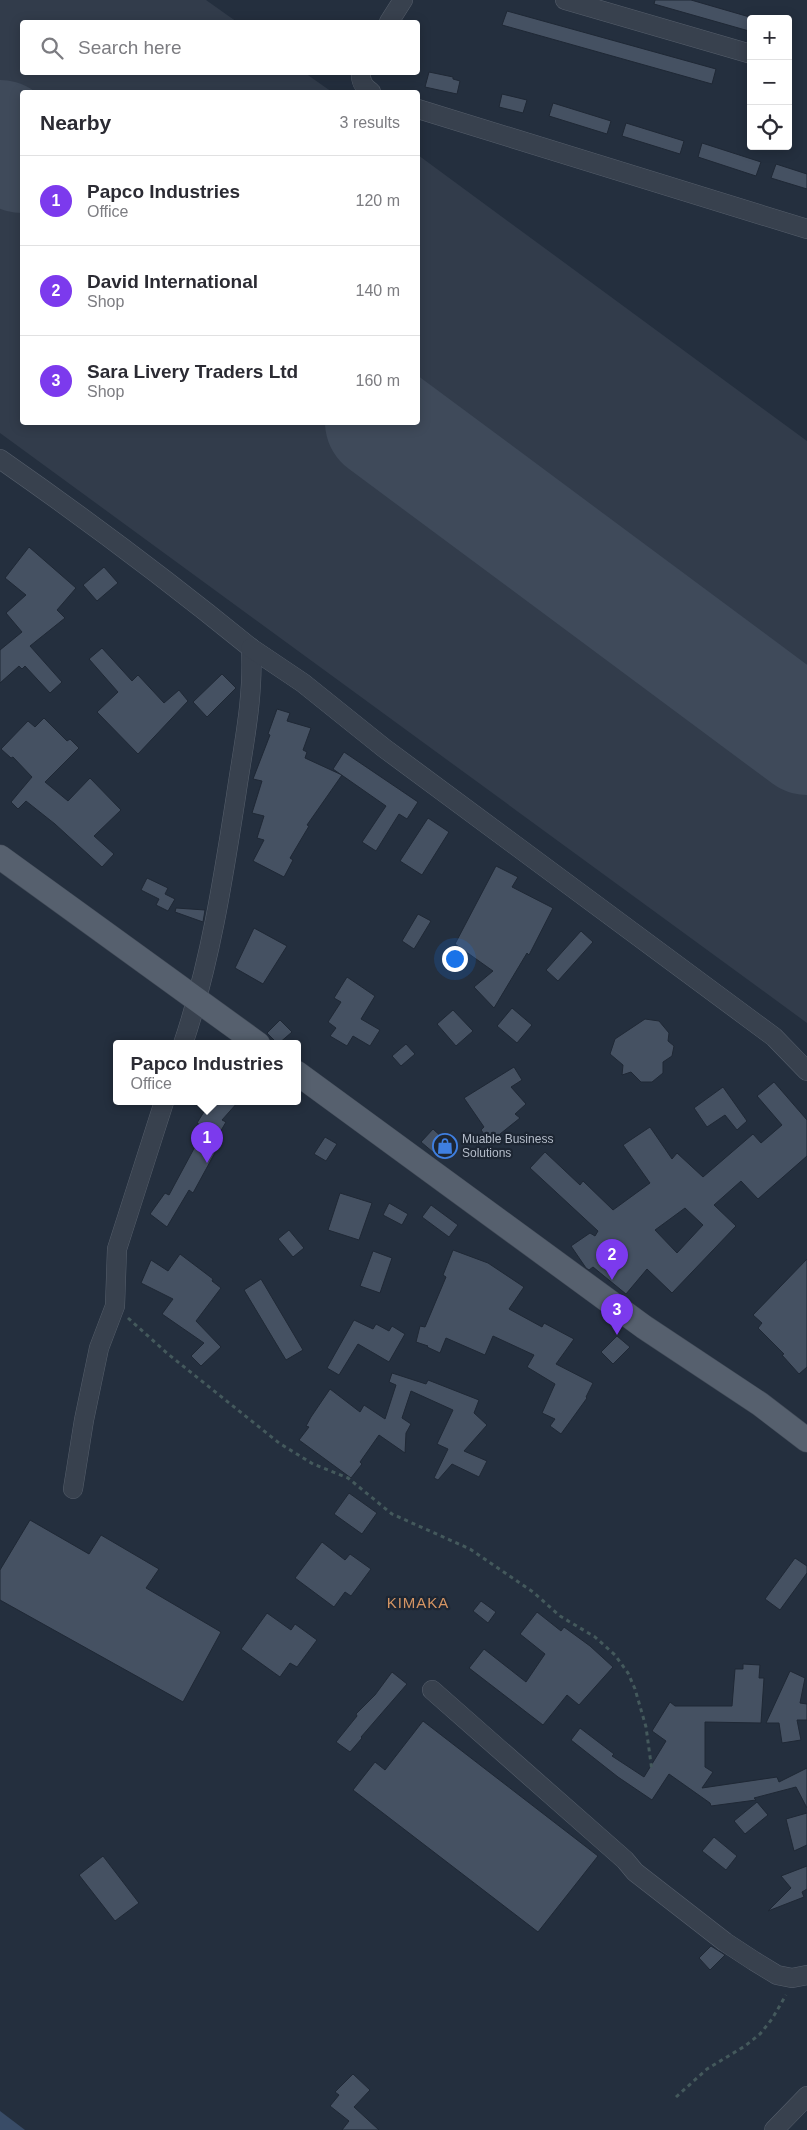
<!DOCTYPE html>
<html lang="en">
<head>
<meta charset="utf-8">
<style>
	:root { --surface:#fff; --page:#f7f7f7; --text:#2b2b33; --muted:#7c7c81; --line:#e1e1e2; --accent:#7c3aed }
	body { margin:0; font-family:Helvetica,sans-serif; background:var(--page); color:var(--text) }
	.controls { position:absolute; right:15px; top:15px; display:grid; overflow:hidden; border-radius:5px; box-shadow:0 2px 12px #0003 }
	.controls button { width:45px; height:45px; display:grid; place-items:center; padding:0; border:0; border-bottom:1px solid var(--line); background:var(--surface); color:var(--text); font:25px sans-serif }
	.you { position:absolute; left:454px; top:958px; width:18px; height:18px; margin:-12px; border:4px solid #fff; border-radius:50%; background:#1a73e8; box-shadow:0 0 0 8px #1a73e833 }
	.badge { display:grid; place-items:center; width:32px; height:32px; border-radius:50%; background:var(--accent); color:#fff; font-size:16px; font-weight:700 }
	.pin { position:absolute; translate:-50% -41px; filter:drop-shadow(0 1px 2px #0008) }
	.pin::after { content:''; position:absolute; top:26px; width:18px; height:15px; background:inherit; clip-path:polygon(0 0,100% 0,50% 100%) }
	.popup { position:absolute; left:113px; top:1040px; width:188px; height:65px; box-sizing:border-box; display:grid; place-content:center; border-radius:5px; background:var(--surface); filter:drop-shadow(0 1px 4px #0005); font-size:16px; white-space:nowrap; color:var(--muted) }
	.popup b { font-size:19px; color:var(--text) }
	.popup::after { content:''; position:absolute; left:50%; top:100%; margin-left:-10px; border:10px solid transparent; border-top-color:var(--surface) }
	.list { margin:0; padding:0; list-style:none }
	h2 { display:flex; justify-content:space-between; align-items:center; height:65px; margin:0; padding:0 20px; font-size:21px }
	h2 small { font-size:16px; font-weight:400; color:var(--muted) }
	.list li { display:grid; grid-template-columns:32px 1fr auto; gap:15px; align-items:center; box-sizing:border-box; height:90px; padding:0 20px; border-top:1px solid var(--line) }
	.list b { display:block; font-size:19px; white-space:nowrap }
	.list p { margin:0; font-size:16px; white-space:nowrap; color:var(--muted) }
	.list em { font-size:16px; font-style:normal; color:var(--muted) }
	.icon { flex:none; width:28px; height:28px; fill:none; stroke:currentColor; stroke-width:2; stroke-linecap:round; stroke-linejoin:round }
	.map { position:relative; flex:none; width:807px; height:2130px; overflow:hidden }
	.search { position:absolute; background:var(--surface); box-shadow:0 2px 12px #0003; left:20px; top:20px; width:400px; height:55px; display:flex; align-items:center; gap:12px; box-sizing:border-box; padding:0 18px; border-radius:5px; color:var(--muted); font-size:19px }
	.panel { position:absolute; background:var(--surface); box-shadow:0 2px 12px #0003; left:20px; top:90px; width:400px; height:335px; border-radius:5px }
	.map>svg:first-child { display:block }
	.airport { fill:#323c4b }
	.water { fill:#394c67 }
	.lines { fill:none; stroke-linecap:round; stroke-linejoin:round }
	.runway { stroke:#3f4a5a; stroke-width:116 }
	.building { fill:#455162; stroke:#1f2835; fill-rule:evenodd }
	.minor-casing { stroke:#565f6c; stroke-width:20 }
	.major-casing { stroke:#414a57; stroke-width:25 }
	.path { stroke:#44595c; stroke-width:3; stroke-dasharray:4 4; stroke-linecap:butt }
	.minor { stroke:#38414e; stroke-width:19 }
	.major { stroke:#56606e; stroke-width:24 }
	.labels { text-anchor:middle; stroke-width:4.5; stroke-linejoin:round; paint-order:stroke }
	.poi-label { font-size:12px; fill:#b4bcc9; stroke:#1d2633; text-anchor:start }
	.quarter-label { font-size:15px; letter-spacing:1px; fill:#d59563; stroke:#1d2633 }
</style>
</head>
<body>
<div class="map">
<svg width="807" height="2130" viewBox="0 0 807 2130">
	<rect width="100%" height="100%" fill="#242f3e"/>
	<polygon class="airport" points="0,0 206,0 237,22 22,22 22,72 305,73 332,92 22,92 22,422 418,422 418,155 807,441 807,1023 0,433"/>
	<polygon class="water" points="0,2111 25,2130 0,2130"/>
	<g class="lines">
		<g class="runway">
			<polyline points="0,138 22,155"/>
			<polyline points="383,422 807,737"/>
		</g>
	</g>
	<g class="building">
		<polygon points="655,0 691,0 753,18 751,19 749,31 654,4"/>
		<polygon points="507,11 716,69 712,84 502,25"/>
		<polygon points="429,72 453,77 453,79 460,81 457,94 425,87"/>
		<polygon points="502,94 527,100 523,113 499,107"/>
		<polygon points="553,103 611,121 607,134 549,116"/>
		<polygon points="626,123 684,141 680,154 622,136"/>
		<polygon points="702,143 761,162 756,176 698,157"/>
		<polygon points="776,164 807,174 807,189 771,178"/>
		<polygon points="29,547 76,588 57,610 65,618 30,646 62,682 50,693 25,666 22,669 19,666 0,683 0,650 22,632 6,613 26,595 5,578"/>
		<polygon points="104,567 118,583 97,601 83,585"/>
		<polygon points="102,648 132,681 138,675 164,703 179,690 188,701 138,754 97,712 118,692 89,659"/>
		<polygon points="222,674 236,688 207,717 193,702"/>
		<polygon points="277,709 290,713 287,721 311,728 303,750 307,752 305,758 342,775 307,825 309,826 290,858 293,860 284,877 253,861 264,840 257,838 264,816 252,813 262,781 253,779 270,735 268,734"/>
		<polygon points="44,718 67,741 70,739 79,748 45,782 68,801 90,778 121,810 94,836 114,854 102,867 55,824 26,801 18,809 11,802 32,777 13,757 11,758 1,749 28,721 35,727"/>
		<polygon points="344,752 418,802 407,819 399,814 376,851 362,842 386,806 333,769"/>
		<polygon points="428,818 449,832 422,875 400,861"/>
		<polygon points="496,866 518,877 512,887 553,908 529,955 527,953 494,1008 474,987 493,971 455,944"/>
		<polygon points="147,878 168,888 165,894 175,899 168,911 156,905 159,899 141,890"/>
		<polygon points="176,908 205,910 203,922 175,912"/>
		<polygon points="418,914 431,921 414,949 402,941"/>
		<polygon points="254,928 287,946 263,984 235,968"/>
		<polygon points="581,931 593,942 558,981 546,970"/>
		<polygon points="347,977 375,996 361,1019 380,1030 370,1046 353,1036 347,1046 330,1036 336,1028 328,1022 341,1002 334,998"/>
		<polygon points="512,1008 532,1025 517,1043 497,1026"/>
		<polygon points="453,1010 473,1031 456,1046 437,1024"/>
		<polygon points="645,1019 659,1021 669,1033 668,1041 674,1046 672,1056 663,1062 663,1073 652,1082 641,1082 631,1072 622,1075 623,1065 610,1054 615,1039"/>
		<polygon points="280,1020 292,1032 278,1044 267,1033"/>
		<polygon points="406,1044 415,1054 401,1066 392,1056"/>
		<polygon points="514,1067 522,1080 511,1087 526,1104 515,1114 520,1118 490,1142 481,1130 484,1127 464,1098"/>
		<path d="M774,1082L807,1120V1156L758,1199L741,1181L714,1205L736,1226L672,1293L647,1269L626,1294L593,1267L589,1270L586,1268L571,1246L590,1233L595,1236L598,1231L530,1168L545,1152L580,1185L583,1181L613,1210L650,1183L623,1145L650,1127L672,1159L677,1153L703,1177L753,1134L761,1143L782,1125L757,1096ZM685,1208L703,1225L677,1253L655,1230Z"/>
		<polygon points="723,1087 747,1121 737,1130 725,1115 707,1127 694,1108"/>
		<polygon points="210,1102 238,1102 222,1120 226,1122 212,1146 217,1149 193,1193 189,1190 167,1227 150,1214 165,1193 169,1195 205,1128 197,1123"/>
		<polygon points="433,1129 446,1141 434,1153 421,1142"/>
		<polygon points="325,1137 337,1144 326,1161 314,1154"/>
		<polygon points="340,1193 372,1203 359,1240 328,1230"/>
		<polygon points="389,1203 408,1214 402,1225 383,1215"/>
		<polygon points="431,1205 458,1225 449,1237 422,1217"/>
		<polygon points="289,1230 304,1248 293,1257 278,1239"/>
		<polygon points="453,1250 488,1263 524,1287 509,1309 542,1327 544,1323 574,1339 556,1364 593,1383 586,1397 587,1398 561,1434 550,1426 555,1419 542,1413 555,1384 527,1367 534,1355 493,1336 485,1355 446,1338 440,1353 427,1347 428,1346 416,1342 420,1326 425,1327 446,1277 443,1275"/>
		<polygon points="373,1251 392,1258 380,1293 360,1286"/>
		<polygon points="180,1254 213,1279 212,1281 221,1288 196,1321 221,1347 201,1366 191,1356 204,1343 162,1314 173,1299 141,1283 151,1260 168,1271"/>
		<polygon points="807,1259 807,1367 799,1374 782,1355 784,1354 758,1328 762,1323 753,1315"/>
		<polygon points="261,1279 303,1350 286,1360 244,1290"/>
		<polygon points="354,1320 373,1329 376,1324 389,1331 392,1326 405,1334 389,1362 358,1344 339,1375 327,1368"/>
		<polygon points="617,1336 630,1347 613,1364 601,1352"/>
		<polygon points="392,1373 426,1384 428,1380 479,1400 474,1413 487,1425 464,1451 487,1461 479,1477 452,1464 438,1480 434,1478 448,1449 437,1444 453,1410 411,1391 402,1418 411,1424 406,1433 405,1453 379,1435 360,1462 362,1464 351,1478 299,1440 309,1427 306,1426 311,1417 330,1389 360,1412 364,1405 385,1419 396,1385 389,1382"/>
		<polygon points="349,1493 377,1513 362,1534 334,1514"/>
		<polygon points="30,1520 89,1554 101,1535 159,1569 146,1588 221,1632 183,1702 0,1600 0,1570"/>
		<polygon points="322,1542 345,1560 350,1554 371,1569 351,1596 345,1592 334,1607 295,1578"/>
		<polygon points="795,1558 807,1566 807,1573 780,1610 765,1599"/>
		<polygon points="481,1601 496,1612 488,1623 473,1611"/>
		<polygon points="537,1612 561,1631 564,1627 590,1646 613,1667 579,1705 567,1695 543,1725 469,1668 484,1649 526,1682 545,1654 520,1634"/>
		<polygon points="267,1613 291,1630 295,1624 317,1640 297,1667 290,1663 280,1677 241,1649"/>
		<polygon points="743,1664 760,1665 759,1678 764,1678 761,1723 705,1722 705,1767 713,1772 702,1788 777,1777 779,1782 807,1768 807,1808 796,1787 754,1798 756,1800 711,1806 710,1803 669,1774 652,1800 618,1777 571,1740 580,1728 614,1754 612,1756 644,1777 666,1741 652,1731 670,1702 675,1706 732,1706 735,1669 743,1669"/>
		<polygon points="790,1671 805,1678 800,1703 807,1704 807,1720 797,1720 801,1740 782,1743 779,1723 766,1723"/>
		<polygon points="392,1672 407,1684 361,1737 362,1738 350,1752 336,1742 357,1716 356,1714 375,1695"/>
		<polygon points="423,1721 598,1856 538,1932 353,1790 375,1762 385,1770"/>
		<polygon points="757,1802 768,1815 745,1834 734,1821"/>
		<polygon points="807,1813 807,1845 794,1851 786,1819"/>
		<polygon points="714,1837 737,1856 726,1870 702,1851"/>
		<polygon points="103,1856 139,1903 115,1921 79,1875"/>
		<polygon points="807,1866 807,1889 802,1892 804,1897 768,1911 791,1888 781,1876"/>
		<polygon points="711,1946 725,1955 710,1970 699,1958"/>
		<polygon points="353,2074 370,2090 354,2107 379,2130 342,2130 349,2121 330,2106 339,2095 335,2092"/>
	</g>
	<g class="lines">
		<defs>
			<g id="minor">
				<polyline points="565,0 751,54"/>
				<polyline points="389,22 403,0"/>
				<path d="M361,72C360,82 364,87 371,92"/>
				<polyline points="418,109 807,229"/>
				<path d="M0,459C86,519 170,582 251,648C254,698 243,747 236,796C223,880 210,964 183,1044"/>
				<polyline points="251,648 303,683 384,748 774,1037 807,1071"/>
				<polyline points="73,1489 84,1420 99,1348 115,1306 117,1249 164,1102"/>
				<polyline points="432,1690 625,1860 635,1872 725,1942 754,1961 777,1975 792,1978 807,1975"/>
				<polyline points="774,2130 807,2096"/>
			</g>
			<g id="major">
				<polyline points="0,857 258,1044"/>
				<polyline points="297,1073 644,1327 760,1404 807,1440"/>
			</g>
		</defs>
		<use href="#minor" class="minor-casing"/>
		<use href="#major" class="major-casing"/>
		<g class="path">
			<polyline points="128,1318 168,1354 279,1443 313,1464 348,1478 392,1514 470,1549 533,1592 560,1616 595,1637 615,1655 628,1673 635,1689 646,1727 652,1771"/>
			<polyline points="676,2097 707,2069 745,2046 760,2034 772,2019 786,1995"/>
		</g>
		<use href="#minor" class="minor"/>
		<use href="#major" class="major"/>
	</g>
	<defs>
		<symbol id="shop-ring" viewBox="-11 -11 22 22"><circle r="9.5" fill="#1d2633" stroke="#3f7fe0" stroke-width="1.5"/><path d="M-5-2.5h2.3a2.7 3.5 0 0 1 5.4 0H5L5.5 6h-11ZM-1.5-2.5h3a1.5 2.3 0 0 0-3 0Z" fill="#3f7fe0"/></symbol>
	</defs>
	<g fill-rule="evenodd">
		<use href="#shop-ring" x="431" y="1132" width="28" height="28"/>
	</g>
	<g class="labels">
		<g class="poi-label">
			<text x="462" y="1143">Muable Business<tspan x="462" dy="14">Solutions</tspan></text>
		</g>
		<g class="quarter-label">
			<text x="418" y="1608">KIMAKA</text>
		</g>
	</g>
</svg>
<div class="controls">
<button>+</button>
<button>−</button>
<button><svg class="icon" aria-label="locate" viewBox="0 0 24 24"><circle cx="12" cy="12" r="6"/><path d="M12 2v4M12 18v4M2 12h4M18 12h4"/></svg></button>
</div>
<div class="you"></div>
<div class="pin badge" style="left:207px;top:1163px">1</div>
<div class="popup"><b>Papco Industries</b>Office</div>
<div class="pin badge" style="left:612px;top:1280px">2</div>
<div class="pin badge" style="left:617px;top:1335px">3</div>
<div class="search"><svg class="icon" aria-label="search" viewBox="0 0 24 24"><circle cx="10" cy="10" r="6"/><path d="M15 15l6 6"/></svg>Search here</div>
<section class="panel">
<h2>Nearby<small>3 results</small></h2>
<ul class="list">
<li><span class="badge">1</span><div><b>Papco Industries</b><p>Office</p></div><em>120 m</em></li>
<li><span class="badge">2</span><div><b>David International</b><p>Shop</p></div><em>140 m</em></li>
<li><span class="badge">3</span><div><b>Sara Livery Traders Ltd</b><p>Shop</p></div><em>160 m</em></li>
</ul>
</section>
</div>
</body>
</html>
